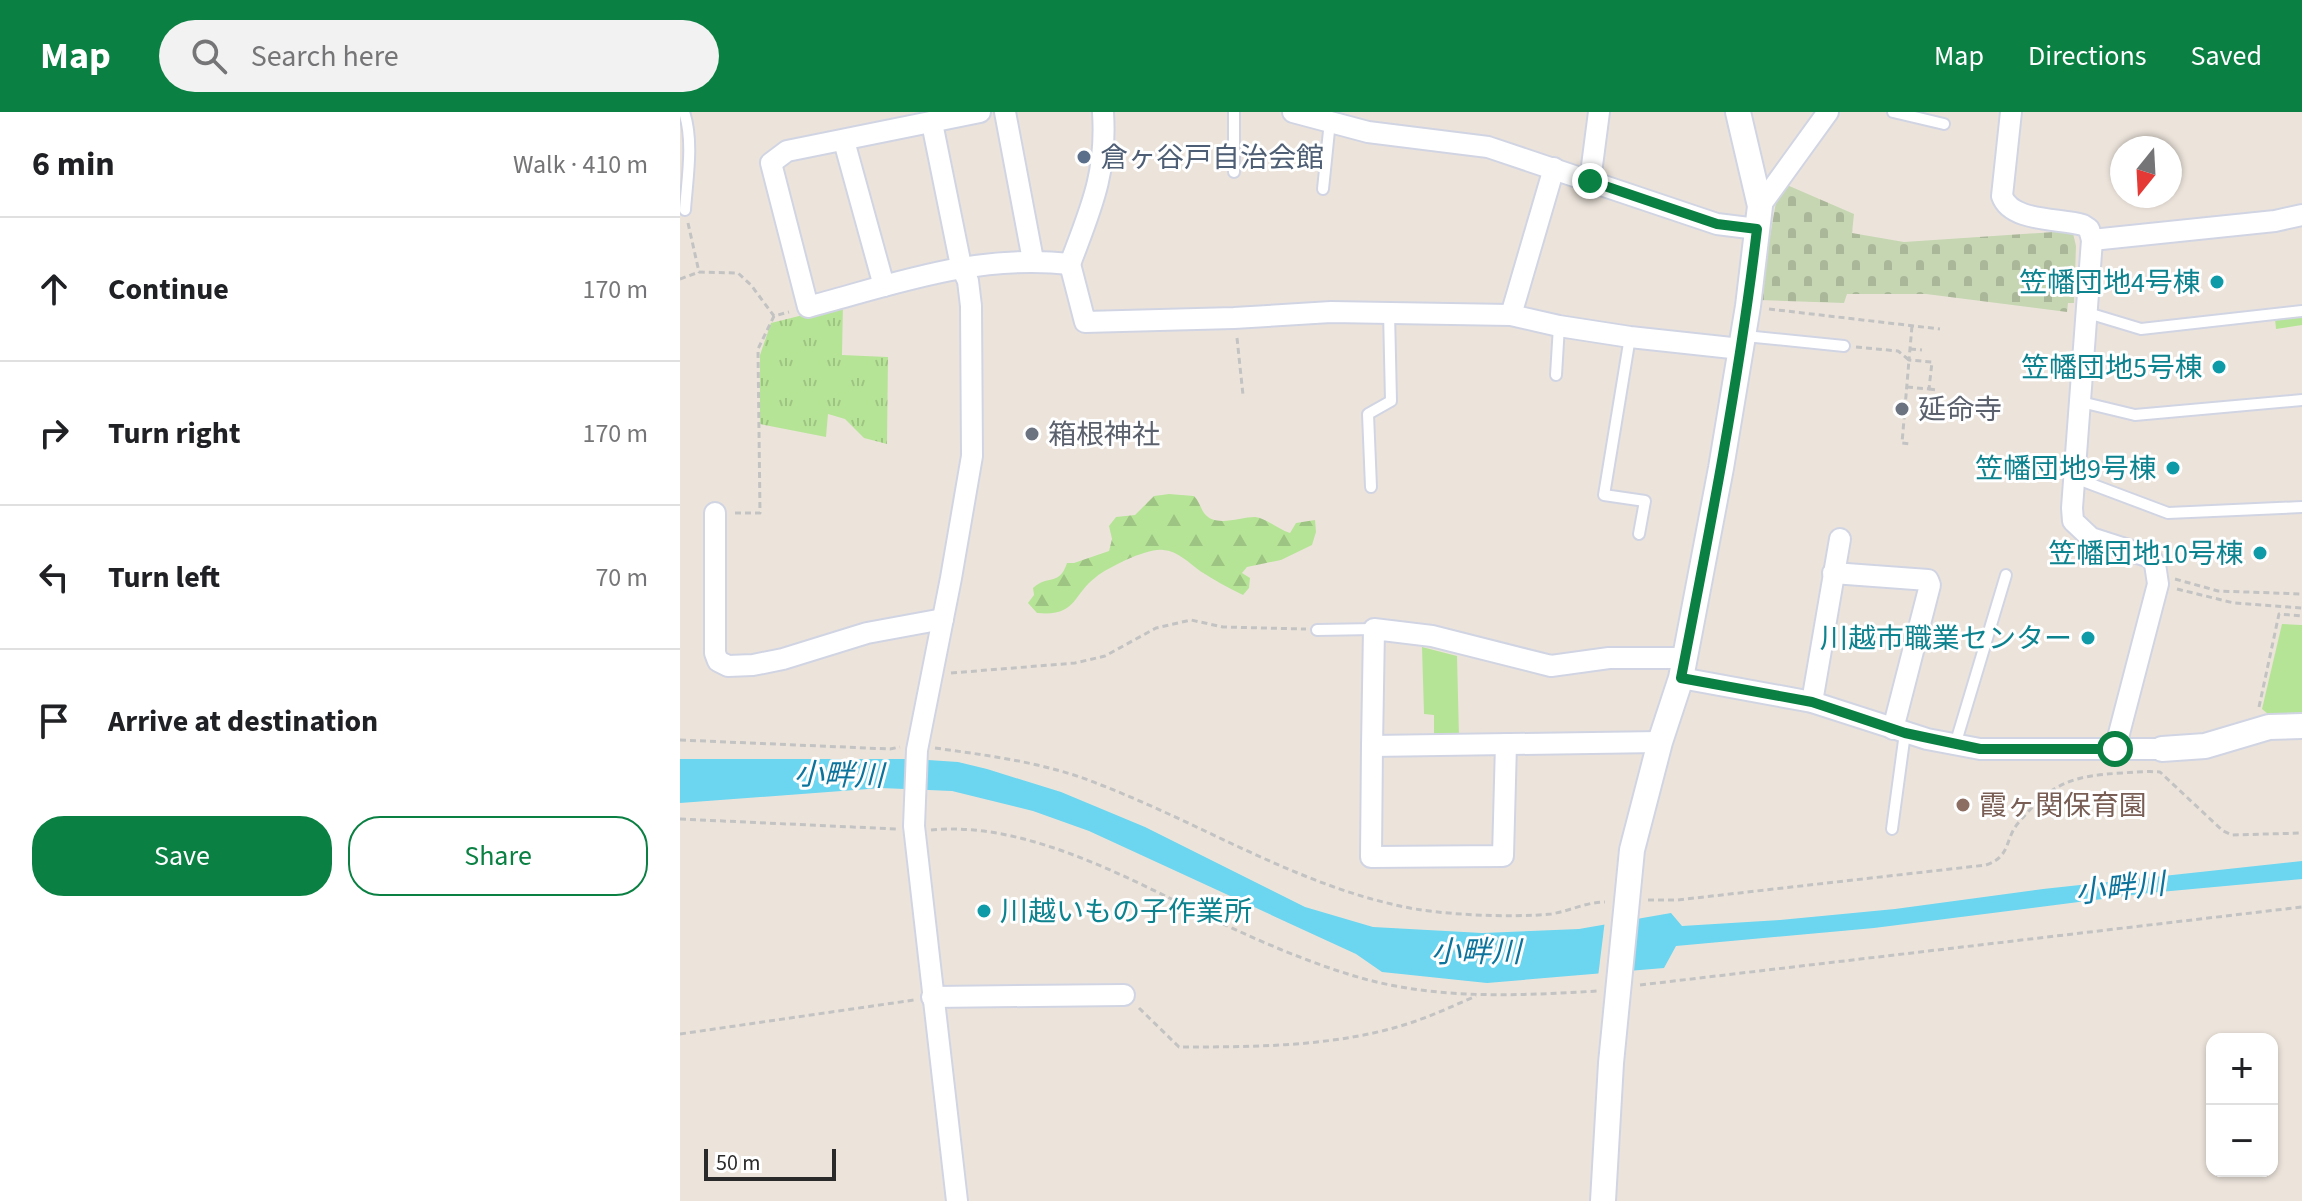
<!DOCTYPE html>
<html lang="en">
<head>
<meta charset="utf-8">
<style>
	:root { --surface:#fff; --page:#f2f2f2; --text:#202124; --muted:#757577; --line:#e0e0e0; --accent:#0b8043 }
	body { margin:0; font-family:"Source Sans 3","Noto Sans JP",sans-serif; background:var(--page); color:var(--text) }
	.controls { position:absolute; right:24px; bottom:24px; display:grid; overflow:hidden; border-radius:16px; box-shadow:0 2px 6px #0004 }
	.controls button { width:72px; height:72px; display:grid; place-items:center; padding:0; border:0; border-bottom:2px solid var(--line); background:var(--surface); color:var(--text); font:40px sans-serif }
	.compass { position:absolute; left:1430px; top:24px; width:72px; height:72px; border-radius:50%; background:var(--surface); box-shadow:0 2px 6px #0004; rotate:198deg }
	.scale { position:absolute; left:24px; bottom:20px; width:132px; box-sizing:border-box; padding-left:8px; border:4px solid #2a2a2a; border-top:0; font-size:22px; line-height:28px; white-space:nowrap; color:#2a2a2a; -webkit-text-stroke:6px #fff; paint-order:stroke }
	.stop { position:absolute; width:24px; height:24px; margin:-18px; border:6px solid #0b8043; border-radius:50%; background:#fff }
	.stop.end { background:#0b8043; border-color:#fff; box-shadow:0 2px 8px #0008 }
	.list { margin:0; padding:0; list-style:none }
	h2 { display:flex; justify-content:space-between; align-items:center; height:104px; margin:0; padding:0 32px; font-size:34px }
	h2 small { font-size:26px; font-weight:400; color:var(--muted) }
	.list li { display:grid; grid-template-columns:52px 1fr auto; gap:24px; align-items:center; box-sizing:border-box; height:144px; padding:0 32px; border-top:2px solid var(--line) }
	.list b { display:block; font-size:30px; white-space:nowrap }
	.list em { font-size:26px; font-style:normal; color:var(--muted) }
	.actions { display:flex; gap:16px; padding:24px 32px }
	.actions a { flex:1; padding:18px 0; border:2px solid var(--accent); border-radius:32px; text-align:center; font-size:28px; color:var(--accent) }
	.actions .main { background:var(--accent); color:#fff }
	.icon { flex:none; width:44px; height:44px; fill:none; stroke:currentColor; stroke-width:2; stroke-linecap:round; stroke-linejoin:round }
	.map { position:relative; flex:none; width:1622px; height:1089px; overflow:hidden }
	header { display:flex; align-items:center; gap:48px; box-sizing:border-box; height:112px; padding:0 40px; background:var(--accent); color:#fff }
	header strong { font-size:38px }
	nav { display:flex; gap:44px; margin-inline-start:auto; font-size:28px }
	.search { width:560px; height:72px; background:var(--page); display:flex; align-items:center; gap:20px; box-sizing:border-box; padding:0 28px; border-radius:44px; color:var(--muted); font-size:30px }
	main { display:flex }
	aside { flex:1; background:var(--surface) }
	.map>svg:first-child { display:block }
	.grass { fill:url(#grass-tufts) }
	.forest { fill:url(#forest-firs) }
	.cemetery { fill:url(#cemetery-stones) }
	.park { fill:#b6e497 }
	.water { fill:#6cd5f0 }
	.pier { fill:#ece4db }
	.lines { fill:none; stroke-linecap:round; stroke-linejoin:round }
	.service-casing { stroke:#d1d5e3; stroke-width:14 }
	.minor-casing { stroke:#d1d5e3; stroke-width:24 }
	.tertiary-casing { stroke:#d1d5e3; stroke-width:28 }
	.path { stroke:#c3c3c3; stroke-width:3; stroke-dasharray:6 4; stroke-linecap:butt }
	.service { stroke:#fff; stroke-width:10 }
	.minor { stroke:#fff; stroke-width:20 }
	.tertiary { stroke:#fff; stroke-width:24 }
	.route { stroke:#0b8043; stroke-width:10 }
	.service-dot { fill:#5c6f8a; stroke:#fff; stroke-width:3 }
	.culture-dot { fill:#0f9aa8; stroke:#fff; stroke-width:3 }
	.worship-dot { fill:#6b7280; stroke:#fff; stroke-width:3 }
	.education-dot { fill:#8d6e63; stroke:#fff; stroke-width:3 }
	.labels { text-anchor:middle; stroke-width:6; stroke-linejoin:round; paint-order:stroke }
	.service-label { font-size:28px; fill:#4e5e75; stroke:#fff; text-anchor:start }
	.culture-label { font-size:28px; fill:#0d838f; stroke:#fff; text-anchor:end }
	.worship-label { font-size:28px; fill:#5b616d; stroke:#fff; text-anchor:start }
	.education-label { font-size:28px; fill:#785e54; stroke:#fff; text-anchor:start }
	.water-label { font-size:30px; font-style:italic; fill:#0b739c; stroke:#fff }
</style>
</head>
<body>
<header>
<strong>Map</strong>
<div class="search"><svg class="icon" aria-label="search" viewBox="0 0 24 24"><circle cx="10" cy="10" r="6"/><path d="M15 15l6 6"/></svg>Search here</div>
<nav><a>Map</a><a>Directions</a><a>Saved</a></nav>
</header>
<main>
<aside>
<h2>6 min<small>Walk · 410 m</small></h2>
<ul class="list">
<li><svg class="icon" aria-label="ahead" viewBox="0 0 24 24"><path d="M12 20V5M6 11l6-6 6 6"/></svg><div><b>Continue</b></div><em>170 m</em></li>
<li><svg class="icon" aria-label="right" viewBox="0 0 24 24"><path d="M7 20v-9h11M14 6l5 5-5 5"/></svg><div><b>Turn right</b></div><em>170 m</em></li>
<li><svg class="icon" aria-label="left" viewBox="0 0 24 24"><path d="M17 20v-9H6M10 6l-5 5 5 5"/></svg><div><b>Turn left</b></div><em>70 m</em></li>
<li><svg class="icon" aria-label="arrive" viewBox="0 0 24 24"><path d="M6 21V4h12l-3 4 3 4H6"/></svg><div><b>Arrive at destination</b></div></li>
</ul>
<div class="actions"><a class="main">Save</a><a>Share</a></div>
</aside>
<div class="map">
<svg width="1622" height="1089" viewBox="0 0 1622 1089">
	<defs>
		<pattern id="grass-tufts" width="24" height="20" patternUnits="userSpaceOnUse" patternTransform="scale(2)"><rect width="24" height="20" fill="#b6e497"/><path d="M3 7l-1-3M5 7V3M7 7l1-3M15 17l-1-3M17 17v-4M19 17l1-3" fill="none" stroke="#9dc482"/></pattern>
		<pattern id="forest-firs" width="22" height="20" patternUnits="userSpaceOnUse" patternTransform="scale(2)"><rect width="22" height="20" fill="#b6e497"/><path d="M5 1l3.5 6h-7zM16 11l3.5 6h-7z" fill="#9dc482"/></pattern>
		<pattern id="cemetery-stones" width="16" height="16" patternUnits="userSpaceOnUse" patternTransform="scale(2)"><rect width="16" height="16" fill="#c6d6b2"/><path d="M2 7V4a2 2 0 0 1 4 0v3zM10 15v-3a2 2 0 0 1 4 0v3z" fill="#aab899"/></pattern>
	</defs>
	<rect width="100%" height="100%" fill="#ece4db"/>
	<polygon class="grass" points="163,193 162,243 208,245 207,332 184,326 165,307 148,302 146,325 80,312 80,243 91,211"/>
	<path class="forest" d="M489,382L514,384C519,389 520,395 524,401C535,416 559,405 575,405C586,406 597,417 610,421L616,411L635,408L636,420L632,433L601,448L567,455L562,461L570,466L569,476L563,483C548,476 534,468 520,459C509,451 498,439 483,438C467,436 429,455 416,465C392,483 397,505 357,501L348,491L354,483L353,476C368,462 379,475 387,451H394L429,439L432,427L429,414L436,405L455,403L474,384Z"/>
	<polygon class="cemetery" points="1107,73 1174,102 1172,121 1224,130 1388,119 1393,121 1396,134 1394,191 1388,191 1387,200 1246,182 1167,182 1164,191 1079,188 1097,84"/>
	<g class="park">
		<polygon points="1622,203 1622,213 1596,217 1595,207"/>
		<polygon points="1602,512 1622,513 1622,601 1588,602 1582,597"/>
		<polygon points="742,535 777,544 779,624 754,624 754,603 744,602"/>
	</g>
	<polygon class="water" points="0,647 233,647 278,650 307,657 381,680 465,715 625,795 693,815 802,821 899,817 991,801 1002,814 1100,808 1215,797 1363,777 1622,749 1622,767 1469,781 1194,816 996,834 984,856 807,871 702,860 676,842 409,719 353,699 272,679 201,676 0,691"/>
	<polygon class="pier" points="957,802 951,863 918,865 925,808"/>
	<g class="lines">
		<defs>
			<g id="service">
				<path d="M4,0C14,29 7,68 5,98"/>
				<polyline points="554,0 554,60"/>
				<polyline points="1213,0 1264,12"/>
				<polyline points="643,77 650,9"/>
				<polyline points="1408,201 1461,217 1622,199"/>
				<polyline points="1065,224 1164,234"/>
				<polyline points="950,225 924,383 965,389 959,422"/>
				<polyline points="876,263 879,214"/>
				<polyline points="1401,290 1455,303 1622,288"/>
				<polyline points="1395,366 1488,401 1622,395"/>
				<polyline points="691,375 688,302 711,289 709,200"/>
				<polyline points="637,518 694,517"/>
				<polyline points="1275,633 1326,463"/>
				<polyline points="1212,717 1225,621"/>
			</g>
			<g id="minor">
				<path d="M300,0L107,39L91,51L128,195C218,171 295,142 390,152C411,96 427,62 423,0"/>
				<polyline points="325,0 353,148"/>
				<polyline points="613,0 688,20 808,35 1037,112 1077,117"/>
				<path d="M1331,0L1322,84C1331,110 1379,106 1403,113L1409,117L1412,128L1392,396L1393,409L1411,426L1470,445L1475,452L1478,472L1435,637"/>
				<polyline points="252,11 281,154 288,169 291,194 292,344 271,466 237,638 234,714 277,1089"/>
				<polyline points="164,29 204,174"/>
				<polyline points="910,69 919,0"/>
				<polyline points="1080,94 1148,0"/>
				<polyline points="1412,128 1595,109 1622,103"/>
				<polyline points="390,152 405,210 554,206 651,200 831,203 879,214 950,225 1061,237"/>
				<polyline points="831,203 874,56"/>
				<polyline points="35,401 35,541 38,549 48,554 73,553 103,547 187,521 263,507"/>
				<polyline points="1153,461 1248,468 1250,473 1213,617"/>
				<polyline points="1001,566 1132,590 1247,627 1300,637 1482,637"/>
				<polyline points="1132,590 1160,427"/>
				<polyline points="980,630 692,634 694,517 752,524 871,554 929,546 1005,546"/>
				<polyline points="692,634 691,745 823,744 826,632"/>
				<polyline points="252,885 444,883"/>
			</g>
			<g id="tertiary">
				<polyline points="1482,637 1525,634 1589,615 1622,614"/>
				<polyline points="923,1089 931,951 952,738 980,630 1001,566 1041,356 1068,194 1080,94 1058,0"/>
			</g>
		</defs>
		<use href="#service" class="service-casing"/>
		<use href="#minor" class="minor-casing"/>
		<use href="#tertiary" class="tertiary-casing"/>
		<g class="path">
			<polyline points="8,111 19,160 58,161 71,173 94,204 109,200"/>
			<polyline points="0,167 19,160"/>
			<polyline points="1089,197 1260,217"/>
			<polyline points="557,226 563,283"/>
			<polyline points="1176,235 1218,239 1229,248 1222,331 1231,332"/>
			<polyline points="1230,237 1242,238"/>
			<polyline points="1227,275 1249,277 1252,250 1229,248 1232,214"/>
			<polyline points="1249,277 1258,278"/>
			<polyline points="55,401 80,401 78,237 94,204"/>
			<polyline points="1495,467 1538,479 1622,482"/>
			<polyline points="1497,477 1554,491 1622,496"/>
			<polyline points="271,561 395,551 425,544 476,516 511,508 543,515 626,517"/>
			<polyline points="1579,595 1599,502 1622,504"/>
			<polyline points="0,628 210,637 220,635"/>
			<path d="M255,636C312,644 368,651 421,673C522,712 614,771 720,794C758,803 832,806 871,802C890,799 906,790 925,790"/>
			<polyline points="0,707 216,717"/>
			<path d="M251,718C342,709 440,762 520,801C568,824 619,847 671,863C751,888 834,884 917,879"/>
			<path d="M968,788H997L1306,753C1332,744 1324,727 1339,710C1373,670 1392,664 1442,661C1455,660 1468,659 1480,660L1543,719L1552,723L1622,721"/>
			<polyline points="960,873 1622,795"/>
			<path d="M459,896L499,935C576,935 659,935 733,910C754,903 775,893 796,884"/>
			<polyline points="0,922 234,888"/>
		</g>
		<use href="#service" class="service"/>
		<use href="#minor" class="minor"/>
		<use href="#tertiary" class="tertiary"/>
	</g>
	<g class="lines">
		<path class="route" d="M910,69L1037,112L1077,117C1059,268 1030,417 1001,566L1132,590L1225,621L1300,637H1435"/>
	</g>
	<circle class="service-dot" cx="404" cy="45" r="8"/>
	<g class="culture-dot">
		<circle cx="1537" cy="170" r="8"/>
		<circle cx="1539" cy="255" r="8"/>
		<circle cx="1493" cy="356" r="8"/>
		<circle cx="1580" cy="441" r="8"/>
		<circle cx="1408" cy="526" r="8"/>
		<circle cx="304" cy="799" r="8"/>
	</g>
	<g class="worship-dot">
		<circle cx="1222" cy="297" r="8"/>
		<circle cx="352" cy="322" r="8"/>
	</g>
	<circle class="education-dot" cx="1283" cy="693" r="8"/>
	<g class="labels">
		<g class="service-label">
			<text x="420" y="55">倉ヶ谷戸自治会館</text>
		</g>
		<g class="culture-label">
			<text x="1521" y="180">笠幡団地4号棟</text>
			<text x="1523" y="265">笠幡団地5号棟</text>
			<text x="1477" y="366">笠幡団地9号棟</text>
			<text x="1564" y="451">笠幡団地10号棟</text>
			<text x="1392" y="536">川越市職業センター</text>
			<text x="320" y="809" text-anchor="start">川越いもの子作業所</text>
		</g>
		<g class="worship-label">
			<text x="1238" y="307">延命寺</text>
			<text x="368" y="332">箱根神社</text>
		</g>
		<g class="education-label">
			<text x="1299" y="703">霞ヶ関保育園</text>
		</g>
		<g class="water-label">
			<text transform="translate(159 663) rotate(1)" y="10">小畔川</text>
			<text transform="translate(1440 776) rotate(-6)" y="10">小畔川</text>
			<text x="796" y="850">小畔川</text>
		</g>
	</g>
</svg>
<div class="controls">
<button>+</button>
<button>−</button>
</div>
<svg class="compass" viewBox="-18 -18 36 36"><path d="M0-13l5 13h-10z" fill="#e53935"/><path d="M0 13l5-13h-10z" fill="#757577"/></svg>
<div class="scale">50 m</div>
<div class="stop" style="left:1435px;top:637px"></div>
<div class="stop end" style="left:910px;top:69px"></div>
</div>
</main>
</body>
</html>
